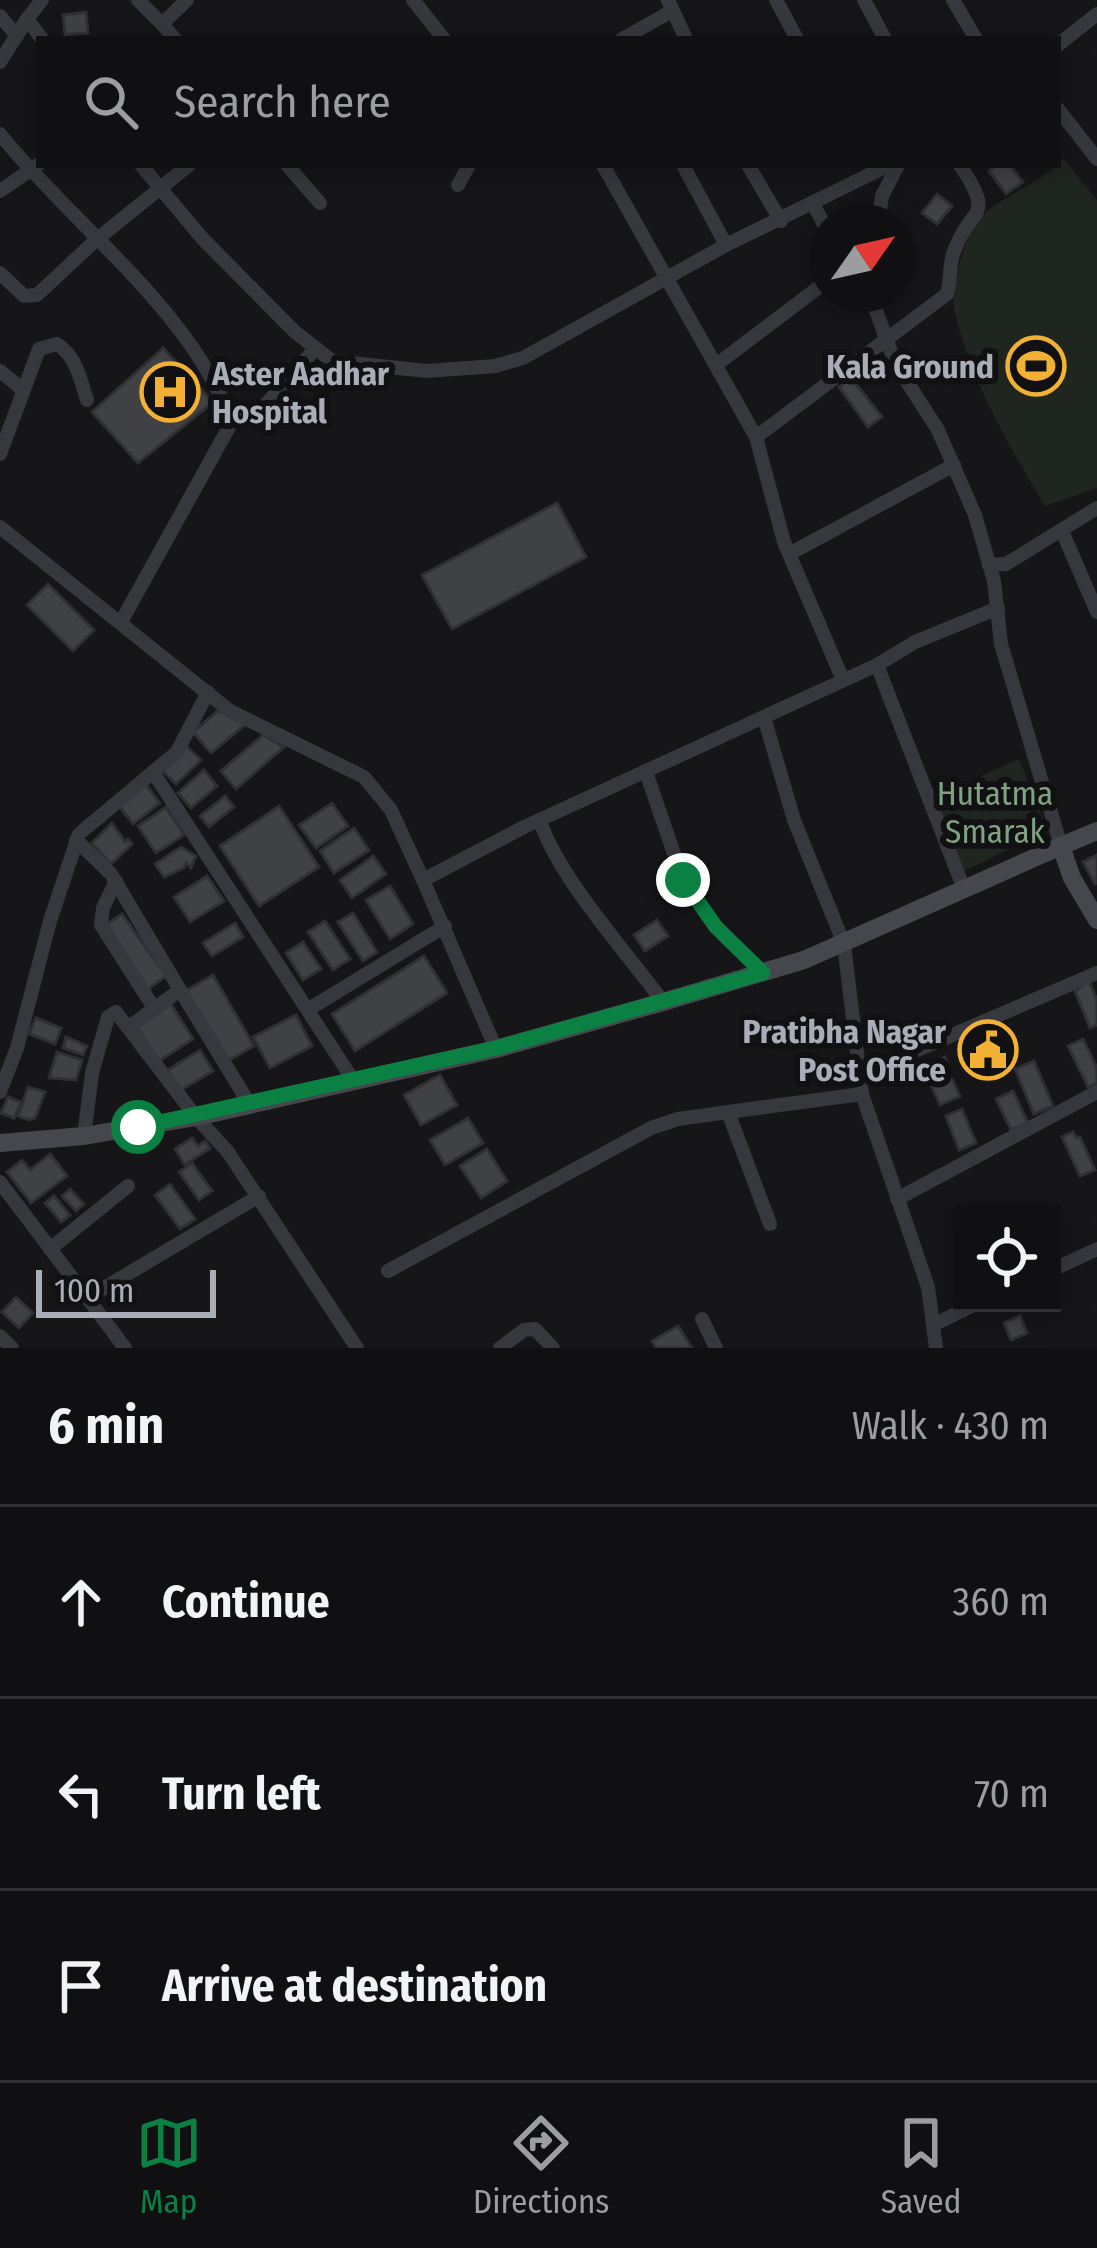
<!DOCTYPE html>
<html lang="en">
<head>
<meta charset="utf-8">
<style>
	:root { --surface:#101012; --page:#19191b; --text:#f1f3f6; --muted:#9c9d9f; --line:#303032; --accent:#0b8043 }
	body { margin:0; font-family:"Fira Sans Condensed",sans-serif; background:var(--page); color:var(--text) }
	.controls { position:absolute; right:36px; bottom:36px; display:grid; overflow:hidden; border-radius:0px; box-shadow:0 6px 30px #0003 }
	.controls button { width:108px; height:108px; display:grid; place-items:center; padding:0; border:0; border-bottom:3px solid var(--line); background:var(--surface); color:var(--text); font:60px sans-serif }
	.compass { position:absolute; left:809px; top:204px; width:108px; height:108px; border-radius:50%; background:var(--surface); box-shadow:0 6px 30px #0003; rotate:56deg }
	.scale { position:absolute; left:36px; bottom:30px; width:180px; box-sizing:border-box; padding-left:12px; border:6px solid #a8adb8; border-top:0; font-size:33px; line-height:42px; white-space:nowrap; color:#a8adb8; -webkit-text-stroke:9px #111113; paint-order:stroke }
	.stop { position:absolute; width:36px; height:36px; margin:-27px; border:9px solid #0b8043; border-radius:50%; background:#fff }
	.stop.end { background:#0b8043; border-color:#fff; box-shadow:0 3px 12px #0008 }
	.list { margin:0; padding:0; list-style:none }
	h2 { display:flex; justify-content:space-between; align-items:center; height:156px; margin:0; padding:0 48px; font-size:51px }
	h2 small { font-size:39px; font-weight:400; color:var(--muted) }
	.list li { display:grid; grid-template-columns:78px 1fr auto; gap:36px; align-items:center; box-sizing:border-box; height:192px; padding:0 48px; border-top:3px solid var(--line) }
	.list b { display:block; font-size:45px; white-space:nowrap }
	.list em { font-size:39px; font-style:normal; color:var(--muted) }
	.icon { flex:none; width:66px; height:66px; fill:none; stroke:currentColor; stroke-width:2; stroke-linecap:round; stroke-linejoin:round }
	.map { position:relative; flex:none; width:1097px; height:1348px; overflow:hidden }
	.search { position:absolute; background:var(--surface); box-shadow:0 6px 30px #0003; left:36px; right:36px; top:36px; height:132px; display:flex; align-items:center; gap:30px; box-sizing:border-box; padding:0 42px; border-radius:0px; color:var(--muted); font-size:45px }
	.sheet { height:732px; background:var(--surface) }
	nav { display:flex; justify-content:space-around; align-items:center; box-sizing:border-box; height:168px; border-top:3px solid var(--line); background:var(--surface); font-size:33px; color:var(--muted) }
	nav a { display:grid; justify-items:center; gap:6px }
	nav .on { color:var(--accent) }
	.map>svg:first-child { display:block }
	.green { fill:#1e261f }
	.building { fill:#404145; stroke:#303034; stroke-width:3 }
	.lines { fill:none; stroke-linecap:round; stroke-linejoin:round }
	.street { stroke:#37383d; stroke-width:14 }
	.secondary { stroke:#45474d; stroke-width:18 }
	.route { stroke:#0b8043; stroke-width:15 }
	.labels { text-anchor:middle; stroke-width:12; stroke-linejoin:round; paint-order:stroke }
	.poi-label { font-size:33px; font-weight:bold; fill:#a8adb8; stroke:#111113; text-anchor:end }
	.park-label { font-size:33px; fill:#7fa381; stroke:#111113 }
</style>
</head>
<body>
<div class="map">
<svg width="1097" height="1348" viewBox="0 0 1097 1348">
	<rect width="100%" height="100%" fill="#161618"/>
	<g class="green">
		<path d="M1063,158L1097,200V488L1045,506C1009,446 972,383 955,313C949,291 965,232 982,216C1005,194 1043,183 1063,158Z"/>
		<polygon points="1019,759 1048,830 962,872 936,796"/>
	</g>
	<g class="building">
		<polygon points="86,12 88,33 65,35 63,15"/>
		<polygon points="996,165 1010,165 1023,182 1006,194 989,171"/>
		<polygon points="937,194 952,206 937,224 922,213"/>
		<polygon points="163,348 213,402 138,463 92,412"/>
		<polygon points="851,378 882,417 868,427 839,387"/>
		<polygon points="557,503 586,557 452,629 422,575"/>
		<polygon points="48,584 94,630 73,651 27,605"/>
		<polygon points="218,711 241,717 246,724 211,753 193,732"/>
		<polygon points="263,735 284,747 236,789 221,771"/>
		<polygon points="187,747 201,760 176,784 163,771"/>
		<polygon points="204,770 217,786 191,808 178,793"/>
		<polygon points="146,785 160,803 133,824 119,806"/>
		<polygon points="225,796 234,807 209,827 200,816"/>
		<polygon points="332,803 348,826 316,848 299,825"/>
		<polygon points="279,806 319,867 259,906 220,846"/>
		<polygon points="166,807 184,835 156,853 138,826"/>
		<polygon points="112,823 125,842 128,839 132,844 111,864 92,843"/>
		<polygon points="354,828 369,850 334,873 320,851"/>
		<polygon points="181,847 196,856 191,868 186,863 184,868 164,877 155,864"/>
		<polygon points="1097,855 1097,883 1095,884 1083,862"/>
		<polygon points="373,856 386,874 352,898 340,880"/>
		<polygon points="207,876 224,901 190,922 174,897"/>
		<polygon points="390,886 413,924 390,939 366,900"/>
		<polygon points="353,913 377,952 363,961 338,922"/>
		<polygon points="122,914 166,976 147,990 103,927"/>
		<polygon points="657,920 668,936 645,951 634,935"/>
		<polygon points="325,921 350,959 333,970 308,932"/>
		<polygon points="235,923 243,937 212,956 203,943"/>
		<polygon points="303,942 321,969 303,980 286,953"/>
		<polygon points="424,956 447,993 355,1051 332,1014"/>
		<polygon points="213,975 254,1046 226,1062 185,991"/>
		<polygon points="1089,981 1097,1000 1097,1025 1090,1028 1075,991"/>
		<polygon points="171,1004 193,1039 159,1061 136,1027"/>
		<polygon points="296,1015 312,1046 270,1068 253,1037"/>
		<polygon points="36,1018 61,1028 55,1044 29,1034"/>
		<polygon points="66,1037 87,1046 83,1055 63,1048"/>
		<polygon points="1083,1039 1097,1068 1097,1083 1088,1087 1068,1046"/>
		<polygon points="200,1050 213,1071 181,1090 168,1070"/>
		<polygon points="57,1052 82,1060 76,1080 49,1078"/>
		<polygon points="945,1057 948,1065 932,1072 936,1082 952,1079 960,1096 940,1105 923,1067"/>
		<polygon points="1034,1061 1053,1106 1034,1114 1015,1069"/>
		<polygon points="440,1075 457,1105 421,1125 404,1095"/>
		<polygon points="28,1087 45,1092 35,1118 29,1120 18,1116"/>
		<polygon points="1013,1091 1028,1123 1011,1130 996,1099"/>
		<polygon points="8,1097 21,1102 14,1118 1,1113"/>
		<polygon points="962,1109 976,1143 959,1150 946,1116"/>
		<polygon points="468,1118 483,1143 445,1165 430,1140"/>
		<polygon points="1073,1132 1076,1138 1080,1137 1095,1170 1080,1176 1062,1137"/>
		<polygon points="192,1138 198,1146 205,1141 210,1148 185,1165 175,1149"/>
		<polygon points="487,1149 507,1181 481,1198 460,1166"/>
		<polygon points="50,1154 67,1176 31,1203 7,1172 22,1160 30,1170"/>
		<polygon points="192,1163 212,1191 199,1200 179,1172"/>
		<polygon points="170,1184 195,1219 180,1229 155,1195"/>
		<polygon points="70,1189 84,1204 76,1211 62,1196"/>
		<polygon points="54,1196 70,1215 61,1222 45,1203"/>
		<polygon points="16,1297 33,1313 19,1328 2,1312"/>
		<polygon points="1020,1316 1027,1333 1011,1340 1004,1323"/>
		<polygon points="678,1326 692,1348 656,1348 652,1341"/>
	</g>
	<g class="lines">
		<g class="street">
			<polyline points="138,0 162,24 187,0"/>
			<polyline points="413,0 444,39"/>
			<polyline points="668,0 686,39"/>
			<polyline points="776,0 797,39"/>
			<polyline points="864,0 885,39"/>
			<polyline points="953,0 976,39"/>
			<polyline points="0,16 17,36"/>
			<polyline points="27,19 42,0"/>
			<polyline points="162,24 175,39"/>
			<polyline points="622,39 672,11"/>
			<polyline points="1058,45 1097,14"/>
			<polyline points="0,62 27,19 42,39"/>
			<polyline points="1058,109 1097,159"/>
			<path d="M0,134C71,223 199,317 231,424"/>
			<polyline points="141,165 202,238 294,331 332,361 427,371 495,366 523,358 726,245 889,165"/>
			<polyline points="287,165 320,203"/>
			<path d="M603,165L756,437L947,294C951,280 949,267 953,254C970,204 997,221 960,165"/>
			<polyline points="683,165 726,245"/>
			<polyline points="748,165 781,221"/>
			<polyline points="458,185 469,165"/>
			<polyline points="0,191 39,164"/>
			<polyline points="813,204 827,230"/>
			<polyline points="878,222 882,196 898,165"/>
			<polyline points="0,273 24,296 37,295 96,240 189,165"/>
			<polyline points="870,294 895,363 938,430 975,515 994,581 1001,644 1061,846"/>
			<polyline points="716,365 827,281"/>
			<polyline points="0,371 22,389"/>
			<polyline points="756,437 784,542 843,680"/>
			<path d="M0,454L39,349L57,344C77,357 80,379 87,400"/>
			<polyline points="0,527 230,711 364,777 391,810 423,880"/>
			<polyline points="1062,531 1097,612"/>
			<polyline points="789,554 954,465"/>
			<polyline points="989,565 1006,564 1097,508"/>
			<polyline points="121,622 239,409 259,412 316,348"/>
			<polyline points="877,665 964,889"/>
			<polyline points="764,717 794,820 844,944 862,1094 928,1287 936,1348"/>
			<polyline points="153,772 353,1080"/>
			<polyline points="646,772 683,880 716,927 763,973"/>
			<path d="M540,821C560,880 625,950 663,1002"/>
			<polyline points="76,840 111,874 180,990"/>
			<polyline points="116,881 103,908 101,925 154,1008"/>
			<polyline points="309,1009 445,926"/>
			<polyline points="129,1027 180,990 250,1105"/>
			<polyline points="496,1049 423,880 524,827 877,665 915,642 998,608"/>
			<polyline points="859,1075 1097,973"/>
			<polyline points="0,1092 17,1048 50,921 79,834 177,752 208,692"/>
			<polyline points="84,1136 92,1073 108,1017 116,1012 196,1117 228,1152 357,1348"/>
			<polyline points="0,1182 125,1348"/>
			<polyline points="897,1199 1097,1092"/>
			<polyline points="770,1224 728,1112 862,1094"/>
			<polyline points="50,1249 128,1186"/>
			<polyline points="1052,1270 1097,1249"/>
			<polyline points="388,1271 651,1128 678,1119 728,1112"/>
			<polyline points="87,1298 259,1196"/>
			<polyline points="702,1319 716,1348"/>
			<polyline points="935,1324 978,1303"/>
			<polyline points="0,1336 12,1348"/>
			<polyline points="500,1348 524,1330 535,1329 553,1348"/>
		</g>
		<g class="secondary">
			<polyline points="1061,846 1097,831"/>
			<polyline points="0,1143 84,1136 196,1117 496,1049 663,1002 804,960 1061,846 1072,878 1097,920"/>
		</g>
	</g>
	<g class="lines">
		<polyline class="route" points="138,1127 496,1048 763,973 716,927 683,880"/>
	</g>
	<defs>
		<symbol id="stadium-ring" viewBox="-11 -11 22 22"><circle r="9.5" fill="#111113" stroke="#f2b134" stroke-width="1.5"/><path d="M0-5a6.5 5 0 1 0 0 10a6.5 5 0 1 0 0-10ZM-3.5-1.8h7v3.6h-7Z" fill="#f2b134"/></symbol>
		<symbol id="hospital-ring" viewBox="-11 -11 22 22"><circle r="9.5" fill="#111113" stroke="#f2b134" stroke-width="1.5"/><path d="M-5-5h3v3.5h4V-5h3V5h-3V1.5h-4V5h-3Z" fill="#f2b134"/></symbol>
		<symbol id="civic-ring" viewBox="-11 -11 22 22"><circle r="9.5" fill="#111113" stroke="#f2b134" stroke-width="1.5"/><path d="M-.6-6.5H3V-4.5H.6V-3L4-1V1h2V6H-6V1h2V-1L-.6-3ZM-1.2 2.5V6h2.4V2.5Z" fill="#f2b134"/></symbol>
	</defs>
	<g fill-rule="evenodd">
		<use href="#stadium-ring" x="1003" y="333" width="66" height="66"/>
		<use href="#hospital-ring" x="137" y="359" width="66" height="66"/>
		<use href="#civic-ring" x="955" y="1017" width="66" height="66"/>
	</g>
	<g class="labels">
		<g class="poi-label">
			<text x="994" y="378">Kala Ground</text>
			<text x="212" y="385" text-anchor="start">Aster Aadhar<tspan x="212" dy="38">Hospital</tspan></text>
			<text x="946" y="1043">Pratibha Nagar<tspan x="946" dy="38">Post Office</tspan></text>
		</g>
		<g class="park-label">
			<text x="995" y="805">Hutatma<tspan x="995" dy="38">Smarak</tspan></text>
		</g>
	</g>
</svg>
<div class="controls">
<button><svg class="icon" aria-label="locate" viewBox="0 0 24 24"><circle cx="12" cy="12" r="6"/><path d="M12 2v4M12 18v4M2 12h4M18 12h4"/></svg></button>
</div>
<svg class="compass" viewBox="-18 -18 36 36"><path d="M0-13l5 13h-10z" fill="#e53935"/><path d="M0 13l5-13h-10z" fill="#9c9d9f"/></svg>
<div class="scale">100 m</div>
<div class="stop" style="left:138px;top:1127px"></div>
<div class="stop end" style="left:683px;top:880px"></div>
<div class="search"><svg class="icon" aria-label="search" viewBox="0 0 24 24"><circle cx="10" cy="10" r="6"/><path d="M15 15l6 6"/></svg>Search here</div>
</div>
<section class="sheet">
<h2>6 min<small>Walk · 430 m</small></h2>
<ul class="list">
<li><svg class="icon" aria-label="ahead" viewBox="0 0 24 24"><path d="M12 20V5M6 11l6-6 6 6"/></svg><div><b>Continue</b></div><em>360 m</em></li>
<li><svg class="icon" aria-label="left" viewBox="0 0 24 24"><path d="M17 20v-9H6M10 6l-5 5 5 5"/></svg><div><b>Turn left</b></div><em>70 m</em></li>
<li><svg class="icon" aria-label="arrive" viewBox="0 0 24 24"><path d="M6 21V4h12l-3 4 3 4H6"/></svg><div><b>Arrive at destination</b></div></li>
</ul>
</section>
<nav>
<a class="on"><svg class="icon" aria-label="map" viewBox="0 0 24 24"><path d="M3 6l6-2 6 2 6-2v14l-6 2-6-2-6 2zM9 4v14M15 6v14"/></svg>Map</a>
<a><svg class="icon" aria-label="directions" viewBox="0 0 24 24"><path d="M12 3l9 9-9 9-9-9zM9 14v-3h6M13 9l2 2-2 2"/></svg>Directions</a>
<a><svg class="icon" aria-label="saved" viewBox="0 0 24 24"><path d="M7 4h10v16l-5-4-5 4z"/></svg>Saved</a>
</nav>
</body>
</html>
